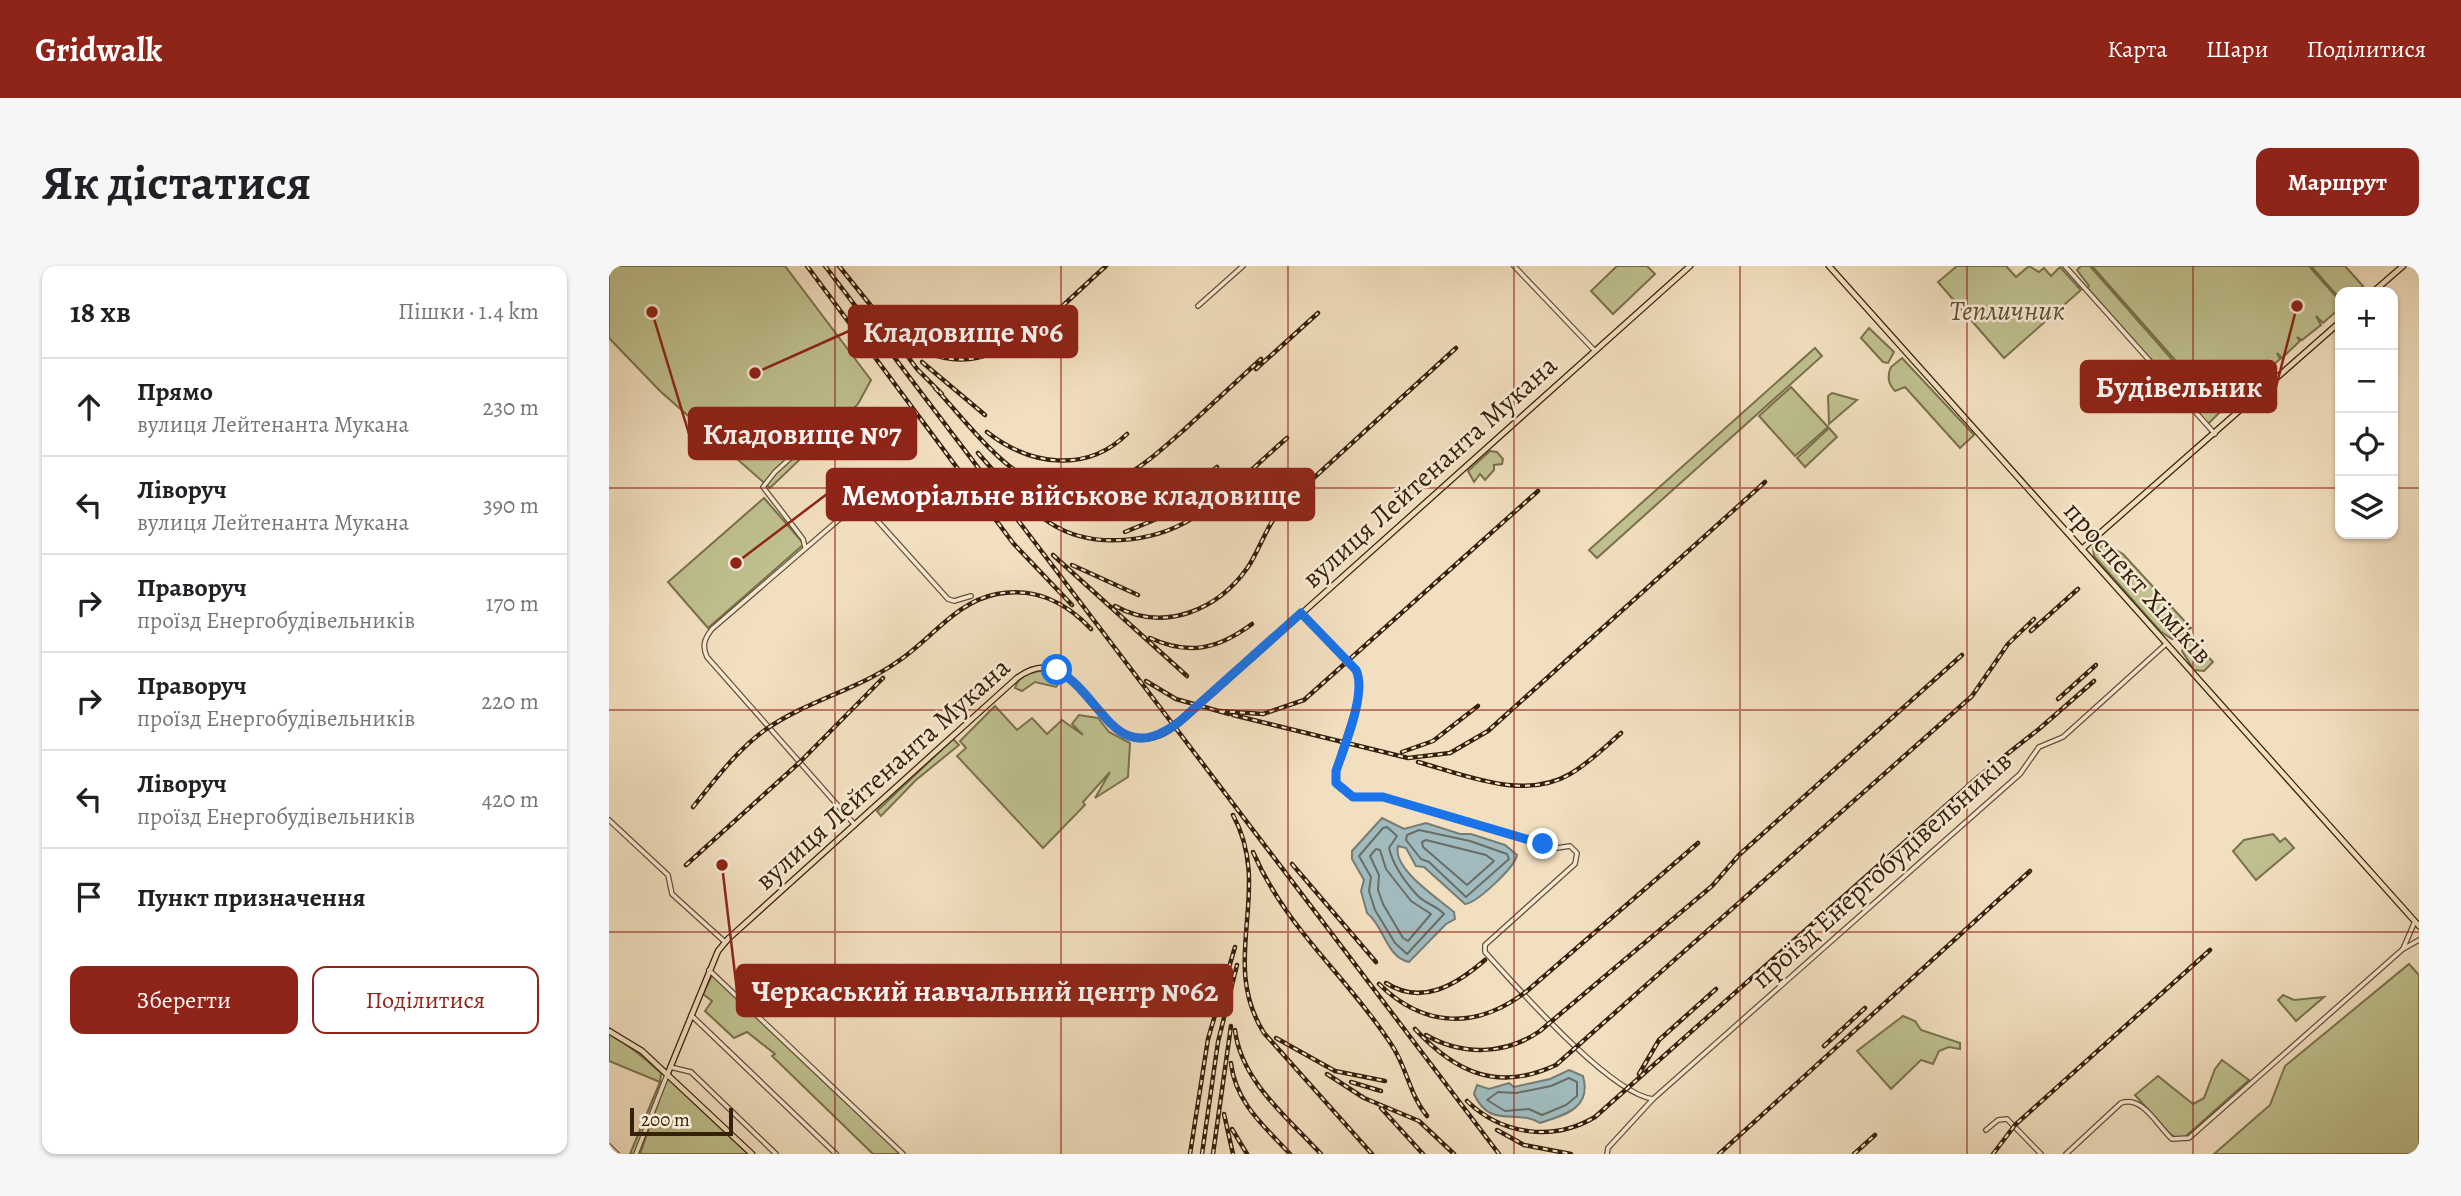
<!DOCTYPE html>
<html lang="uk">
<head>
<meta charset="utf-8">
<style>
	:root { --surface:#fff; --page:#f6f6f6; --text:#202124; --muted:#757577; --line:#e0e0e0; --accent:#8f2418 }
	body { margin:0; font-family:Alegreya,serif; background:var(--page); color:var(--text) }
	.controls { position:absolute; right:21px; top:21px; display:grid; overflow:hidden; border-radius:14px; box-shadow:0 2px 5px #0004 }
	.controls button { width:63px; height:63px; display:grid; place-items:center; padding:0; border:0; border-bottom:2px solid var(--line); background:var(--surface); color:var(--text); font:35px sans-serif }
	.scale { position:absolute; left:21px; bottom:18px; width:103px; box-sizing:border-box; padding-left:7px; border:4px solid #35200a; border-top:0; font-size:19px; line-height:24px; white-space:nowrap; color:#35200a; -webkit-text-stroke:5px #f7ead5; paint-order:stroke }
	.stop { position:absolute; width:21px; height:21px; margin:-16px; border:5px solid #1a73e8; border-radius:50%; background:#fff }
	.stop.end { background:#1a73e8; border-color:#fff; box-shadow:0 2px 7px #0008 }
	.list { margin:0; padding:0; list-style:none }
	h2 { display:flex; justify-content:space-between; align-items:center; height:91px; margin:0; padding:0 28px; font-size:30px }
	h2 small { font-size:23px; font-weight:400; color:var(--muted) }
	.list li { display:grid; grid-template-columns:46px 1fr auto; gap:21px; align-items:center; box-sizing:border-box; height:98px; padding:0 28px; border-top:2px solid var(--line) }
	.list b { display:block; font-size:26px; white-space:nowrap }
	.list p { margin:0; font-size:23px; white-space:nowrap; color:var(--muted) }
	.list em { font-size:23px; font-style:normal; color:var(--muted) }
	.actions { display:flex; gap:14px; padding:21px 28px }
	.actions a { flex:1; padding:16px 0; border:2px solid var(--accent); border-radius:14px; text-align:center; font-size:24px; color:var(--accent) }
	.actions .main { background:var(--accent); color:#fff }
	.icon { flex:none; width:38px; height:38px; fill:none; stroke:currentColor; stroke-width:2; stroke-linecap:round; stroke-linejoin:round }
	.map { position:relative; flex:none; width:1810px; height:888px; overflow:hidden; border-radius:14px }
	header { display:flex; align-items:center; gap:42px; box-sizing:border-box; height:98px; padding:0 35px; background:var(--accent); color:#fff }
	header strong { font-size:33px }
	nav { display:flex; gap:38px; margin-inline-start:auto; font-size:24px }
	.intro { display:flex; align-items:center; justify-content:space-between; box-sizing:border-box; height:168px; padding:0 42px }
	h1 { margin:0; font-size:49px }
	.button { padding:18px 32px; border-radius:14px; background:var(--accent); color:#fff; font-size:24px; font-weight:700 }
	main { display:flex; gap:42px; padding:0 42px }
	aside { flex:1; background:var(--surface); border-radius:14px; box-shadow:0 2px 5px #0004 }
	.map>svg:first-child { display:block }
	.green { fill:#bfc18f; stroke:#7a704c; stroke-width:2 }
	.water { fill:#a0babd; stroke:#757c75; stroke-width:2 }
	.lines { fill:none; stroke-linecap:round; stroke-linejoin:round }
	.shore { stroke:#6a6d64; stroke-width:2 }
	.minor-casing { stroke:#645037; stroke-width:6 }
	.major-casing { stroke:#35200a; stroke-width:7 }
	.minor { stroke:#f7ead5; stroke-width:3.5 }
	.major { stroke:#f2dfbf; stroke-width:4.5 }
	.rail-casing { stroke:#35200a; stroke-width:4.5 }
	.rail { stroke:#f7ead5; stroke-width:2; stroke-dasharray:5; stroke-linecap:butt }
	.route { stroke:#1a73e8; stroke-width:9 }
	.grid { fill:none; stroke:#8f2418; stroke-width:2; stroke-opacity:0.55 }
	.labels { text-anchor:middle; stroke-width:5; stroke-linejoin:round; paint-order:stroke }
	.park-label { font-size:28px; font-style:italic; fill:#5e5032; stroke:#f7ead5 }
	.street-label { font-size:28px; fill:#35200a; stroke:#f7ead5 }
	.leader { fill:none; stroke:#8f2418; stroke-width:2.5 }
	.callout-dot { fill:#8f2418; stroke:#f7ead5; stroke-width:2.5 }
	.callout { fill:#8f2418; stroke:#8f2418; stroke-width:2.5 }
	.callout-label { font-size:30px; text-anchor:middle; font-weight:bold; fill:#fff }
</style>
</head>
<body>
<header>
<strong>Gridwalk</strong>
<nav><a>Карта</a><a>Шари</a><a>Поділитися</a></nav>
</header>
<div class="intro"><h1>Як дістатися</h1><a class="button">Маршрут</a></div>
<main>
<aside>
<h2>18 хв<small>Пішки · 1.4 km</small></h2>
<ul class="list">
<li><svg class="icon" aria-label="ahead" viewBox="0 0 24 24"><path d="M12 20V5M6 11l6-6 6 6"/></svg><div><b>Прямо</b><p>вулиця Лейтенанта Мукана</p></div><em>230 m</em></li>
<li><svg class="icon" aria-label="left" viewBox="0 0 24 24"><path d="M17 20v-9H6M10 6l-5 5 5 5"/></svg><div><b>Ліворуч</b><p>вулиця Лейтенанта Мукана</p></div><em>390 m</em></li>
<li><svg class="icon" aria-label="right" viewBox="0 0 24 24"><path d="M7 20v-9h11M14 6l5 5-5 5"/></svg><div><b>Праворуч</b><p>проїзд Енергобудівельників</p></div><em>170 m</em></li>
<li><svg class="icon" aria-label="right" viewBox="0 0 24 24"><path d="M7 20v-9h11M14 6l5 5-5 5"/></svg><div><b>Праворуч</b><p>проїзд Енергобудівельників</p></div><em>220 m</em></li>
<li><svg class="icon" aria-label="left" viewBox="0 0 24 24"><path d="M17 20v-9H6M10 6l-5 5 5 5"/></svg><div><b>Ліворуч</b><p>проїзд Енергобудівельників</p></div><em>420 m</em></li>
<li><svg class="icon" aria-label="arrive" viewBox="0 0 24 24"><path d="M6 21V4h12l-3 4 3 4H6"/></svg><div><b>Пункт призначення</b></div></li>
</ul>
<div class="actions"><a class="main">Зберегти</a><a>Поділитися</a></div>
</aside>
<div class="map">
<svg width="1810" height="888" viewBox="0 0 1810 888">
	<rect width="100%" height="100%" fill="#f2dfbf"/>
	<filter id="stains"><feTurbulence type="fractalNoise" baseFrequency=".00286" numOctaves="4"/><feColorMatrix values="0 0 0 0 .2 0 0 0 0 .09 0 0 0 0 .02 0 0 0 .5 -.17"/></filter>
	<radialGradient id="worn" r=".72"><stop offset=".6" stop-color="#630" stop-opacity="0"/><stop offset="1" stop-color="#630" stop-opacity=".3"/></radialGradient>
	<g class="green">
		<polygon points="0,0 176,0 262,114 249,138 161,222 51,125 0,72"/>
		<polygon points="1008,0 1038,0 1046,8 1004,48 982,25"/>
		<polygon points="1348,0 1397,0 1407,11 1420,0 1430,6 1435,2 1442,10 1451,1 1472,24 1395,92 1329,16"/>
		<polygon points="1472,0 1481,0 1610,147 1599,158 1478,22 1480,20 1468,4"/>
		<polygon points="1483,0 1700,0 1731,35 1731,42 1714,57 1707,50 1712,59 1693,74 1688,71 1691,75 1673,92 1668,87 1671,93 1652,110 1647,106 1651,111 1632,128 1627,124 1630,130 1612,146"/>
		<polygon points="1702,0 1736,0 1754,20 1747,26 1731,26 1731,33"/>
		<polygon points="1260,62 1285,86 1279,97 1274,96 1252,72"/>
		<polygon points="1206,82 1213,90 988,292 980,284"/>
		<path d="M1293,92L1365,169L1351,182L1296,121L1286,125C1279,118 1278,110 1282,101Z"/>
		<polygon points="1182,121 1219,161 1186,190 1150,150"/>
		<polygon points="1223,127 1248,134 1220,158 1219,130"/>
		<polygon points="1220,162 1228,171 1196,201 1188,192"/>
		<polygon points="881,185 888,186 894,193 893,198 885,199 885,204 876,214 871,208 865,216 859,205"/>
		<polygon points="155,232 195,278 99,362 59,316"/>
		<polygon points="1494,280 1501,287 1503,282 1514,288 1582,362 1563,373 1551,365 1485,290 1484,282"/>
		<polygon points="1585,375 1604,396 1595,405 1585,404 1573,385 1577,377"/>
		<path d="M443,405L454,412L447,421L426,416L413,425L406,422C411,406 428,404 443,405Z"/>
		<polygon points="386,440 408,464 423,452 438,468 453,454 474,469 463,458 470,449 489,452 500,466 521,477 519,511 486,532 501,506 474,536 476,539 434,582 348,490 357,482 351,475"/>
		<polygon points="344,473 350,479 307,514 272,550 268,545"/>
		<polygon points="1664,568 1671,576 1676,572 1685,582 1647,614 1624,585 1635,574"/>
		<polygon points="1800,698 1810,709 1810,888 1605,888 1661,839 1676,800"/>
		<polygon points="104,707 294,888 264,888 163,790 166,788 138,766 125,772 96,745 103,735 94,728"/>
		<polygon points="1674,729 1685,734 1715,731 1687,755 1669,734"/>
		<polygon points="1294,750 1306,755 1312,764 1351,777 1351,783 1340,781 1330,785 1324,798 1312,794 1282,823 1248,785"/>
		<path d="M0,768C20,779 36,792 52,807L51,816L56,817L59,807L143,888H31L54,823L25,888H21L51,816L0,795Z"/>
		<polygon points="1613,794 1640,814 1576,871 1566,871 1560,867 1526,829 1549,810 1584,838 1595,832 1606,803"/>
	</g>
	<g class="water">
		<path d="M773,552L795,563L817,557L851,568H862L896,579L908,589C906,601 868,637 856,638L815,601L807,600L797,582L789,580C783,603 830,633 845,646L846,653L837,658L800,696C777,691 775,660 758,647L752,625L755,614L743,593V585Z"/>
		<path d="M960,804L974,810C983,842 956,849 931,857C908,842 881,864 865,828L868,819L880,823L900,817L905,821L941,813Z"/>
	</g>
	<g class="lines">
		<g class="shore">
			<path d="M778,561L788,570L780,582C784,599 797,617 808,629C816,638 827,639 835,648L798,688L786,677L766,644L760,625L762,611L750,590L774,562Z"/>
			<polygon points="810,564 861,575 898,588 900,593 857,631 820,596 812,593 797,574 798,569"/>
			<polygon points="817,574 877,589 885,595 858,619 814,581 813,576"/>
			<polygon points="767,583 771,584 777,603 802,635 822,648 799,675 794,672 774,638 769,624 770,609 761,590"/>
			<polygon points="960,812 968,816 968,830 957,839 933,849 920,843 896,845 878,834 889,826 907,827 942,820"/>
		</g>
		<defs>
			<g id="minor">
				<polyline points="905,0 986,85"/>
				<polyline points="1456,0 1606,168"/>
				<polyline points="589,40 634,0"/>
				<polyline points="196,281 194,273 154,221 166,206 222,155 220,151 215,151 216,157"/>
				<path d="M692,347L747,404C761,435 716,501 730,521L744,531H774L948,582L961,580L968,587L966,598L876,679V686C909,722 1000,827 1044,833"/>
				<polyline points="0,554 59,609 63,628 116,676"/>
				<path d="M246,559L98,391C93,380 95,373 103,363L248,238L258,243L339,333L345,335L362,330"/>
				<polyline points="1806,655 1794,683 1810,674"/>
				<polyline points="100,704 294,888"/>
				<polyline points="82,749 227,888"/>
				<polyline points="61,801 82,806 167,888"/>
				<polyline points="1377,864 1389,854 1398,853 1432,888"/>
				<polyline points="0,880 8,888"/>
				<polyline points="27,888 58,809"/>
				<polyline points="998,888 999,882 1044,833 1411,508 1430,481 1454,471 1557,378"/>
				<path d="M1457,888L1512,837C1534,829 1549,861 1563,873L1580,872L1794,683"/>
			</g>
			<g id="major">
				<polyline points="1220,0 1810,660"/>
				<polyline points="1764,26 1794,0"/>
				<polyline points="1473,283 1731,56"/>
				<polyline points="0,765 33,785 143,888"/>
				<path d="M59,807L109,685L119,673L408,412C469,366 487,488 545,471C568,464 586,441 605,426L1081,0"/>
			</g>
		</defs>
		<use href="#minor" class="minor-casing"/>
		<use href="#major" class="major-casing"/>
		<use href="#minor" class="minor"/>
		<use href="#major" class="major"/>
		<defs>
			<g id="rail">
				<polyline points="198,0 404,277 463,339"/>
				<polyline points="216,0 890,888"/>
				<polyline points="230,0 267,46"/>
				<polyline points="261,40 308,103 333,128"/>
				<path d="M287,66C369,138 438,52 497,0"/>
				<polyline points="313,96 376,149"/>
				<polyline points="647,103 709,47"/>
				<path d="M326,122C355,153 385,194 422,215C484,248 534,200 577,162C602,139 627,116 652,93"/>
				<path d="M378,166C420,199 477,208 518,168"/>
				<path d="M369,187C390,211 414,239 441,257C486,286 552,276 593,246C623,224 650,196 678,172"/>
				<polyline points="516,266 550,252 608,201"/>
				<polyline points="444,289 578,410"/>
				<polyline points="463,299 529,329"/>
				<path d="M506,340C555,367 609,344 639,301C652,281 658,258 674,240L847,82"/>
				<polyline points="1422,365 1469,323"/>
				<path d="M541,372C581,390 609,383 643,358"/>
				<polyline points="537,415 567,433 620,448"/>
				<polyline points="1449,433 1487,399"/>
				<polyline points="611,445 654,448 695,434 929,225"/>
				<polyline points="624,449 799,492 841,487 879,465 1156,216"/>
				<polyline points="793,486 824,475 869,440"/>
				<path d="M809,496C857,509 915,535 961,508C980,497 996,481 1012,467"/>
				<path d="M84,541C105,515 129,483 156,464C197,435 248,424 288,396C322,374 346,336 388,328C425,321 457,336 482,363"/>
				<path d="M624,549C665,625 609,694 655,767L763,888"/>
				<path d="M644,586C678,664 737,709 782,778C798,801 800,828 818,850"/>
				<polyline points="683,598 767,696"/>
				<polyline points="77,599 191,496 274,412"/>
				<path d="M777,717C813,740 847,719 876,694"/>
				<path d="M770,718C815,762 868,764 918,725L1089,577"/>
				<path d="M806,763C847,807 889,826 947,799L1363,430L1399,378L1425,353"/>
				<path d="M626,764C632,815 679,852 712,888"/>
				<path d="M817,769C853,790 897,789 931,765L1103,620L1130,589L1353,389"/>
				<polyline points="667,772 726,805 776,815"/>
				<polyline points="1215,780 1256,742"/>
				<path d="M622,797C626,836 656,861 681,888"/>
				<polyline points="718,808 755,832 810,855 845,888"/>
				<polyline points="1030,808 1050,774 1107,723"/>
				<polyline points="742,816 772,825"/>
				<path d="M858,835C893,869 944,876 986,851L1369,511L1430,463L1485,415"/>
				<polyline points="772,842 814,888"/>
				<polyline points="615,848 624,888"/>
				<polyline points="623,863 638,888"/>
				<polyline points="888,864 915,879 962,888"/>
				<polyline points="581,888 599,773 626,681"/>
				<polyline points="593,888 609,776 628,699"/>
				<polyline points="604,888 622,760"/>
				<polyline points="1110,888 1421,605"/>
				<polyline points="1245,888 1266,869"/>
				<polyline points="1384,888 1406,859 1601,684"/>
			</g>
		</defs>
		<use href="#rail" class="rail-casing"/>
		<use href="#rail" class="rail"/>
	</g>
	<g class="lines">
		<path class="route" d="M448,404C495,430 506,506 571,455L692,347L747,404C758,427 735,481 727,505V517L744,531H774L934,578"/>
	</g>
	<path class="grid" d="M226,0V888M452,0V888M679,0V888M905,0V888M1131,0V888M1358,0V888M1584,0V888M0,222H1731M1784,222H1810M0,444H1810M0,666H1810"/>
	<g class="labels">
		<g class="park-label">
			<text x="1398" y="54">Тепличник</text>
		</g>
		<g class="street-label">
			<text transform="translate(820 205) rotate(-42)" y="10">вулиця Лейтенанта Мукана</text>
			<text transform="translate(1530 316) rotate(48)" y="10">проспект Хіміків</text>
			<text transform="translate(273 507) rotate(-42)" y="10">вулиця Лейтенанта Мукана</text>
			<text transform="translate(1272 603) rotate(-42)" y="10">проїзд Енергобудівельників</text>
		</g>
	</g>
	<path class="leader" d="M146 107L240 65M1688 40L1667 121M43 46L80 168M127 297L218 228M113 599L128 725"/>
	<g class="callout-dot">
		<circle cx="146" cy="107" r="7"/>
		<circle cx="1688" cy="40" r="7"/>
		<circle cx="43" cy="46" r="7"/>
		<circle cx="127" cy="297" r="7"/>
		<circle cx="113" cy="599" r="7"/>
	</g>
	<g class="callout">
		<rect x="240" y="40" width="228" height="51" rx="7"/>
		<rect x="1472" y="95" width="195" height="51" rx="7"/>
		<rect x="80" y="142" width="227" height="51" rx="7"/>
		<rect x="218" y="203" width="487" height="51" rx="7"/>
		<rect x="128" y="699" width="495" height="51" rx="7"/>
	</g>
	<g class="callout-label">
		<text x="354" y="76">Кладовище №6</text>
		<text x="1570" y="131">Будівельник</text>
		<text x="193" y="178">Кладовище №7</text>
		<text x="462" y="239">Меморіальне військове кладовище</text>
		<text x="376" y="735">Черкаський навчальний центр №62</text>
	</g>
	<rect width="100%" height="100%" filter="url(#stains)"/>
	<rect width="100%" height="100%" fill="url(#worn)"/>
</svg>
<div class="controls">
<button>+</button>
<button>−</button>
<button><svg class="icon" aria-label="locate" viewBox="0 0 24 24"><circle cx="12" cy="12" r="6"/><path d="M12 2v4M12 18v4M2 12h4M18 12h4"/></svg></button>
<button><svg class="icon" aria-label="layers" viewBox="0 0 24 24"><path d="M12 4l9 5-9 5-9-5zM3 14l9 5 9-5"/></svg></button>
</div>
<div class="scale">200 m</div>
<div class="stop" style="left:448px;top:404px"></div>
<div class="stop end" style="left:934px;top:578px"></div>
</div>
</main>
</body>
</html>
